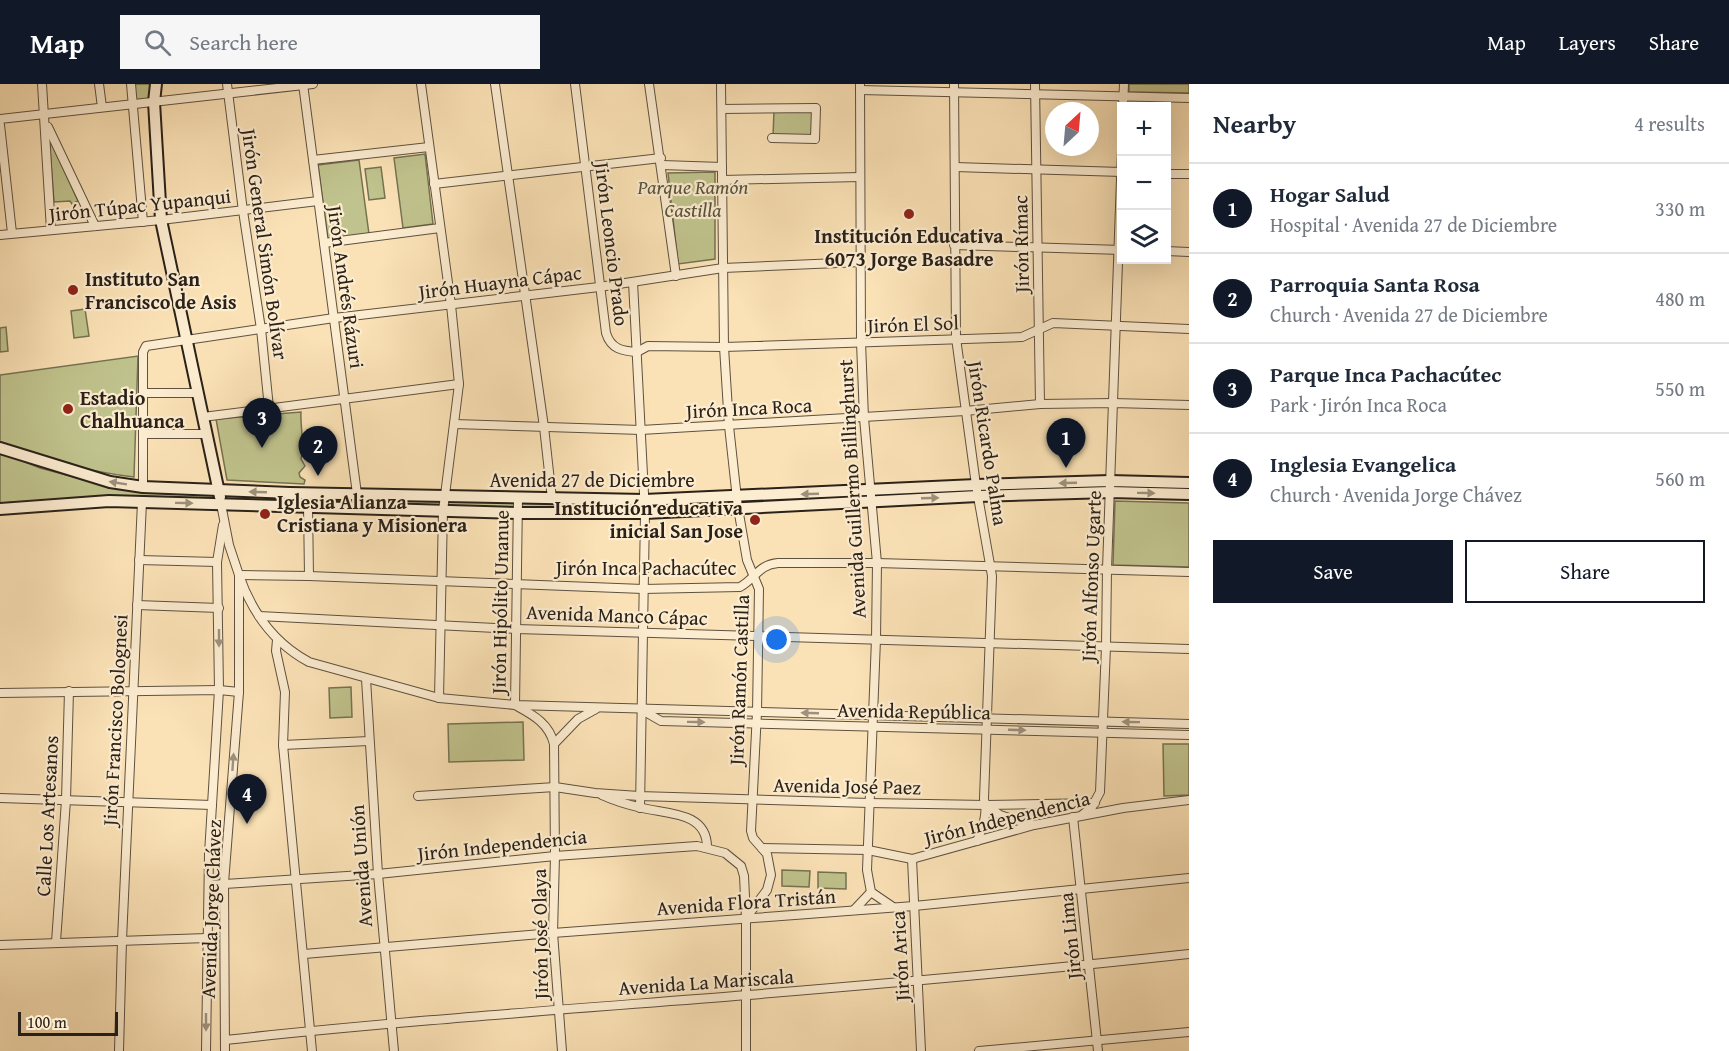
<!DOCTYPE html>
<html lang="en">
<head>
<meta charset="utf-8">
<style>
	:root { --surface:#fff; --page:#f6f6f7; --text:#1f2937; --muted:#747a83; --line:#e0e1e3; --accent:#111827 }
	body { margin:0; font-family:"Gentium Book Plus",serif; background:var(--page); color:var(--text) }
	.controls { position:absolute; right:18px; top:18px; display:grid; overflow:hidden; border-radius:0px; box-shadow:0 6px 24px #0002 }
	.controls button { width:54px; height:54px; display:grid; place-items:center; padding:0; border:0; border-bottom:2px solid var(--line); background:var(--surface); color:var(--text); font:30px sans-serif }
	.compass { position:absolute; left:1045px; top:18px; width:54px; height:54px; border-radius:50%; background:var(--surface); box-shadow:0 6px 24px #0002; rotate:26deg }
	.scale { position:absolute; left:18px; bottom:15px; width:100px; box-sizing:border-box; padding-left:6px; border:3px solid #2a2118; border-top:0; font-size:16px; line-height:21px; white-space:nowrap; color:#2a2118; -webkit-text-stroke:4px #fcecd0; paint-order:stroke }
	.you { position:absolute; left:777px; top:556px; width:21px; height:21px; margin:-15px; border:4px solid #fff; border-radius:50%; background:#1a73e8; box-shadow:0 0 0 9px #1a73e833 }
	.badge { display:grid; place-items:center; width:39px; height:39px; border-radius:50%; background:var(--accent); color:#fff; font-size:20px; font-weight:700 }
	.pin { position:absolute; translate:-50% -50px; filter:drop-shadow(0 2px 3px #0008) }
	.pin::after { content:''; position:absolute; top:32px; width:21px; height:18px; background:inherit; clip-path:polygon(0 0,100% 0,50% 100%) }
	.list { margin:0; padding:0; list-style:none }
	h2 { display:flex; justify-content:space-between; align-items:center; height:78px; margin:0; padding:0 24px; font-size:26px }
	h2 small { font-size:20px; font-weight:400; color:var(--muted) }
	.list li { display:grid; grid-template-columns:39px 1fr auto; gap:18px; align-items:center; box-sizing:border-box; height:90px; padding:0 24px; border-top:2px solid var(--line) }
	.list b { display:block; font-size:22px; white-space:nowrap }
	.list p { margin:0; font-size:20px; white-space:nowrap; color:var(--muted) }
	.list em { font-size:20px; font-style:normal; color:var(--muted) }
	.actions { display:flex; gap:12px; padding:18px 24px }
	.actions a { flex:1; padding:14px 0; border:2px solid var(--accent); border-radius:0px; text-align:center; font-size:21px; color:var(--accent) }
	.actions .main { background:var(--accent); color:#fff }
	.icon { flex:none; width:33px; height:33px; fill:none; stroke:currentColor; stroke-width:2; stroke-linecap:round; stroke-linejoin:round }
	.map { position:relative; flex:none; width:1189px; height:967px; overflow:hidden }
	header { display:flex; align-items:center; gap:36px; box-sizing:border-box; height:84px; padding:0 30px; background:var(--accent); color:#fff }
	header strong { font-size:28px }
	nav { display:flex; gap:33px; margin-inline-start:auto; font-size:21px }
	.search { width:420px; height:54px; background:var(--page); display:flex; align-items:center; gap:15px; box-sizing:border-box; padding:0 21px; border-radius:0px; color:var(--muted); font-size:22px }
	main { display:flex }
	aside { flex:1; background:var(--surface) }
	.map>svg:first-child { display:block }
	.green { fill:#c0c38d; stroke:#757252; stroke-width:1.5 }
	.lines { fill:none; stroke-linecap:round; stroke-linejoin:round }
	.street-casing { stroke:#5e5140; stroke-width:10 }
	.secondary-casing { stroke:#2a2118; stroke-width:14 }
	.street { stroke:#fcecd0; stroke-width:8 }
	.secondary { stroke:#fcecd0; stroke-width:10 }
	.oneway { fill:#9e917d }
	.poi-dot { fill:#8f2418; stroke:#fcecd0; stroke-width:2 }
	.labels { text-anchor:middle; stroke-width:4.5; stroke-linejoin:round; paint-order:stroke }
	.park-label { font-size:20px; font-style:italic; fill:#57523b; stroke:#fcecd0 }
	.street-label { font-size:20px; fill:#2a2118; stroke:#fcecd0 }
	.poi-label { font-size:20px; font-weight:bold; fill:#2a2118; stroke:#fcecd0; text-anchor:start }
</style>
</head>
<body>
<header>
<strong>Map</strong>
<div class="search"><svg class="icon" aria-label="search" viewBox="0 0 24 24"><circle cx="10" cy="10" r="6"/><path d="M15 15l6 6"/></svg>Search here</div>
<nav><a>Map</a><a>Layers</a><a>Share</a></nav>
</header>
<main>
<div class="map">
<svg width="1189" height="967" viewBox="0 0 1189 967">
	<rect width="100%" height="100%" fill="#fbe2b6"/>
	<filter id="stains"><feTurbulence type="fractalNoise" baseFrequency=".00333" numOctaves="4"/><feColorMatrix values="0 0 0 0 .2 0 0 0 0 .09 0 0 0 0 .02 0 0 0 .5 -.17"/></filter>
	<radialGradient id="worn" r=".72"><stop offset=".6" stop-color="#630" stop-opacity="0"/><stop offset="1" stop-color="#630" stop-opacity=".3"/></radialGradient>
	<g class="green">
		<polygon points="132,0 154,0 152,14 135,17"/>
		<polygon points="1129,0 1189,0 1189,9 1129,8"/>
		<polygon points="774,26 813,27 813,53 773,53"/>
		<polygon points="49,53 78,117 72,120 70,117 54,118"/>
		<polygon points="425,70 433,140 403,144 394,74"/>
		<polygon points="359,76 369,150 328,155 318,81"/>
		<polygon points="381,83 385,114 369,116 365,85"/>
		<polygon points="715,88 715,175 678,180 668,89"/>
		<polygon points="85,225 89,252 74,254 71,227"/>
		<polygon points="6,243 8,267 0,268 0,244"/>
		<path d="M138,272L134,393C88,388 44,374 0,358V291Z"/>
		<path d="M301,328C300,343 305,359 301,375L305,382L299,389L300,393L305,396L304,400L227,396L216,335Z"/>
		<polygon points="0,368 40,384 108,402 216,407 218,418 105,413 0,419"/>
		<polygon points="221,409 442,415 441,425 223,418"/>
		<polygon points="867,409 868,415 740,422 740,415"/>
		<polygon points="735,414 735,423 648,427 648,418"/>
		<polygon points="447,415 643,418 643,427 446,425"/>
		<polygon points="1115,417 1189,419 1189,483 1113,481"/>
		<polygon points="351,603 352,633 330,634 329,604"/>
		<polygon points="523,638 524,676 449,678 448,640"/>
		<polygon points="1163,660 1189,660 1189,711 1164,712"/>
		<polygon points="782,786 810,787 809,803 782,802"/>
		<polygon points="818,788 846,789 846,805 818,804"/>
	</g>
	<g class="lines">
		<defs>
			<g id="street">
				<polyline points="42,0 51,146"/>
				<polyline points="99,0 102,23"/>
				<polyline points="131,0 143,138"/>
				<polyline points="227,0 243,127 261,245 269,324"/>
				<polyline points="303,0 357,410"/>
				<polyline points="421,0 451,221 459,300 443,427 439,614"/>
				<polyline points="495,0 544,343 552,415"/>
				<path d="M575,0L606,249C611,265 622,267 637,268"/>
				<polyline points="649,0 676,192"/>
				<polyline points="721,0 724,263 729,342 738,424 747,476 759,505 757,628 751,747 753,754 767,770 771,791 767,806 746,834 746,967"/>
				<polyline points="860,0 861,258 864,334 877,479 876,555 867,786 871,808 893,823"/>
				<path d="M954,0L956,254L976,401L992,492L984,715C988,729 983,743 977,757"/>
				<polyline points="1035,0 1040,320"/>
				<polyline points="860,6 1189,14"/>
				<polyline points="1123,22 1124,0"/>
				<polyline points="722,25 816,24 815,55 772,54"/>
				<polyline points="0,35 313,0"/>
				<polyline points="0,41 12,149"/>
				<polyline points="48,43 95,142"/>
				<polyline points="313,76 429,63"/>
				<polyline points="662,81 722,83"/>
				<polyline points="955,83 1122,88"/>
				<polyline points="1166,90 1189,90"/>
				<polyline points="722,96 860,93"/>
				<polyline points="434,100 661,74"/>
				<polyline points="0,151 161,136 318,117"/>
				<polyline points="324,159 440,144"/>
				<polyline points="954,161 1122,166"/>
				<polyline points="1166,167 1189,168"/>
				<polyline points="633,198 645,429 640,724"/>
				<polyline points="637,268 648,262 724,263 1022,253 1053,239 1189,245"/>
				<polyline points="143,309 198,309"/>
				<polyline points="203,333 459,300"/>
				<polyline points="454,340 641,346 965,327 1040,320 1113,319 1189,321"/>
				<polyline points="143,350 207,350"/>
				<polyline points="143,403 143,268 146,262 334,234 599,203 723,184 861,178"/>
				<path d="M518,415L515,621C533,631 549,639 554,660L555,772L553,849L562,967"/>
				<polyline points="221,420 229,461 239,491 239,608 224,799 225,967"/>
				<polyline points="308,422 309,492"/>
				<polyline points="139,476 217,478"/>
				<path d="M239,491C252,529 274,559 309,578L439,614L515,621L1189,640"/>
				<path d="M239,491L309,492L643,505L740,503C756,494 758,481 778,479H877L1189,488"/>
				<polyline points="137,521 219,524"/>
				<polyline points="259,532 516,545 1189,565"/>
				<polyline points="277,556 276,567 285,608 283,661 312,967"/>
				<polyline points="366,595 378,790 394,967"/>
				<polyline points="0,609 219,606 239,608"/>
				<polyline points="642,626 661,637 1189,651"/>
				<polyline points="554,660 578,635 596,625"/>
				<polyline points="283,661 369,657"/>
				<path d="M602,711C615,717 629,721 642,724C668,730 707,728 707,763"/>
				<polyline points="418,712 555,703 595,709 639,712 869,719 986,721 1095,719"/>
				<polyline points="0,714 212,721"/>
				<polyline points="986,721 1000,731 1032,741"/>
				<polyline points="1082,731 1092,723 1100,708 1106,563 1107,485 1122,67"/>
				<polyline points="1073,733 1098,967"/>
				<polyline points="762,764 868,766 912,775 1034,741 1123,724 1189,716"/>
				<polyline points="912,775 921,967"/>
				<polyline points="209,801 378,790 555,772 697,762 725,769 741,782 744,792 746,834"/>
				<polyline points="854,826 871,808"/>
				<polyline points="56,858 66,716 69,607"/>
				<polyline points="0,861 207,854"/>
				<polyline points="304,870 553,849 914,822 1189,794"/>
				<path d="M225,956C399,937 573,925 748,911C895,899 1042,886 1189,870"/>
				<polyline points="119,967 122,856 142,418"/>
				<polyline points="206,967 209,770 219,606 217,478 223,441"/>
				<polyline points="979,967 1189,948"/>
			</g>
			<g id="secondary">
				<polyline points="156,0 154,18 161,136 220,413"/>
				<polyline points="0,364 110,398 143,403 290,409 644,416 976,401 1110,397 1189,399"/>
				<polyline points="0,425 109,417 519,429 645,429 978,412 1110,408 1189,410"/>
			</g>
		</defs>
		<use href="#street" class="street-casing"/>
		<use href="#secondary" class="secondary-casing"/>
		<use href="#street" class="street"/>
		<use href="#secondary" class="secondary"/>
	</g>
	<defs><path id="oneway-solid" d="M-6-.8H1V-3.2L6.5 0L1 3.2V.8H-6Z" transform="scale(1.5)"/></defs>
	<g class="oneway">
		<use href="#oneway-solid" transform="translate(118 399) rotate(-171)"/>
		<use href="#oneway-solid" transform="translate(1068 399) rotate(178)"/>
		<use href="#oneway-solid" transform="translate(258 408) rotate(-178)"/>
		<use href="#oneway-solid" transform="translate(1146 409) rotate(1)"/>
		<use href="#oneway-solid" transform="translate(810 410) rotate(178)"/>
		<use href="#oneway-solid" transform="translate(930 414) rotate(-2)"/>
		<use href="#oneway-solid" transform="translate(184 419) rotate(1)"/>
		<use href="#oneway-solid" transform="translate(219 554) rotate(90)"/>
		<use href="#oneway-solid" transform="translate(810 629) rotate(-178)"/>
		<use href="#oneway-solid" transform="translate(696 638) rotate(1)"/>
		<use href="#oneway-solid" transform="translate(1131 638) rotate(-179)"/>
		<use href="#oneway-solid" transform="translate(1017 646) rotate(2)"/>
		<use href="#oneway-solid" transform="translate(233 678) rotate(-86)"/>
		<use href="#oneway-solid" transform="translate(206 938) rotate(90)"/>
	</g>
	<g class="poi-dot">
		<circle cx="909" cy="130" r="6"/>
		<circle cx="73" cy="206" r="6"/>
		<circle cx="68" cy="325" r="6"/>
		<circle cx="265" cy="430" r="6"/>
		<circle cx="755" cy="436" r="6"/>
	</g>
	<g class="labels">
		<g class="park-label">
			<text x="693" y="110">Parque Ramón<tspan x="693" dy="23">Castilla</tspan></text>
		</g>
		<g class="street-label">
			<text transform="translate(140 121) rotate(-6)" y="7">Jirón Túpac Yupanqui</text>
			<text transform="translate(265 160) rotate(82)" y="7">Jirón General Simón Bolívar</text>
			<text transform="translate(612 160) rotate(83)" y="7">Jirón Leoncio Prado</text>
			<text transform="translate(1021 160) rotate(-91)" y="7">Jirón Rímac</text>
			<text transform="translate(500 198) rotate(-7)" y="7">Jirón Huayna Cápac</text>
			<text transform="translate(346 203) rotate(82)" y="7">Jirón Andrés Rázuri</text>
			<text transform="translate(913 240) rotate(-2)" y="7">Jirón El Sol</text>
			<text transform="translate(749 324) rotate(-3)" y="7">Jirón Inca Roca</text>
			<text transform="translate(988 359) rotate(81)" y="7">Jirón Ricardo Palma</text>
			<text x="592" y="403">Avenida 27 de Diciembre</text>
			<text transform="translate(852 405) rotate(-93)" y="7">Avenida Guillermo Billinghurst</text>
			<text x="646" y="491">Jirón Inca Pachacútec</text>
			<text transform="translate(1091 492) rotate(-88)" y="7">Jirón Alfonso Ugarte</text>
			<text transform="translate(500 518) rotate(-89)" y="7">Jirón Hipólito Unanue</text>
			<text transform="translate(617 531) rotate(2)" y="7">Avenida Manco Cápac</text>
			<text transform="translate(739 596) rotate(-88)" y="7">Jirón Ramón Castilla</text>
			<text transform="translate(914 627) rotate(1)" y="7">Avenida República</text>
			<text transform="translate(115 636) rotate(-87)" y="7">Jirón Francisco Bolognesi</text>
			<text transform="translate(847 702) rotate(1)" y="7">Avenida José Paez</text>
			<text transform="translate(47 732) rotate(-87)" y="7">Calle Los Artesanos</text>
			<text transform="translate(1007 734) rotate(-14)" y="7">Jirón Independencia</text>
			<text transform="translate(502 761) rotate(-6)" y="7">Jirón Independencia</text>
			<text transform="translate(361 782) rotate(-94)" y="7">Avenida Unión</text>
			<text transform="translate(746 818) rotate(-4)" y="7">Avenida Flora Tristán</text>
			<text transform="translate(211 825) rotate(-88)" y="7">Avenida Jorge Chávez</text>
			<text transform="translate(540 850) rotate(-91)" y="7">Jirón José Olaya</text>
			<text transform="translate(1070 852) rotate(-96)" y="7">Jirón Lima</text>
			<text transform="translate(900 872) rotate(-93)" y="7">Jirón Arica</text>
			<text transform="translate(706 898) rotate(-4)" y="7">Avenida La Mariscala</text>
		</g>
		<g class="poi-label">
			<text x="909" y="159" text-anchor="middle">Institución Educativa<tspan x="909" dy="23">6073 Jorge Basadre</tspan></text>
			<text x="85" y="202">Instituto San<tspan x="85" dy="23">Francisco de Asis</tspan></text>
			<text x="80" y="321">Estadio<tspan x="80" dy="23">Chalhuanca</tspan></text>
			<text x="277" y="425">Iglesia Alianza<tspan x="277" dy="23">Cristiana y Misionera</tspan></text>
			<text x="743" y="431" text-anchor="end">Institución educativa<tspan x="743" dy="23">inicial San Jose</tspan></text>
		</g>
	</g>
	<rect width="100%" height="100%" filter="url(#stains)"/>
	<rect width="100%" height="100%" fill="url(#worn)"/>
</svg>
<div class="controls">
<button>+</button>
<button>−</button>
<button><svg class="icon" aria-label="layers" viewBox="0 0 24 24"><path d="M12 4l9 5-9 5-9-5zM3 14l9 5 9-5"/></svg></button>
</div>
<svg class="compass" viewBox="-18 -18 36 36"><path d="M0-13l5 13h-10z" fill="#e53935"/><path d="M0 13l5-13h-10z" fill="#747a83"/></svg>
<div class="scale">100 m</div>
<div class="you"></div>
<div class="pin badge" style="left:1066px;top:384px">1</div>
<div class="pin badge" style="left:318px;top:392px">2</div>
<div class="pin badge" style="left:262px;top:364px">3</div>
<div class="pin badge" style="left:247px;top:740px">4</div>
</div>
<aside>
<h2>Nearby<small>4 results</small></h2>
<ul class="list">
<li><span class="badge">1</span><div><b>Hogar Salud</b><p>Hospital · Avenida 27 de Diciembre</p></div><em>330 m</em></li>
<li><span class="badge">2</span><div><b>Parroquia Santa Rosa</b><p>Church · Avenida 27 de Diciembre</p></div><em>480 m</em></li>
<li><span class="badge">3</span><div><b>Parque Inca Pachacútec</b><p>Park · Jirón Inca Roca</p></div><em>550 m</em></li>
<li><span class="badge">4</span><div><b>Inglesia Evangelica</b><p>Church · Avenida Jorge Chávez</p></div><em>560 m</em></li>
</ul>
<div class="actions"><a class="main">Save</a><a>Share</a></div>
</aside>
</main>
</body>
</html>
